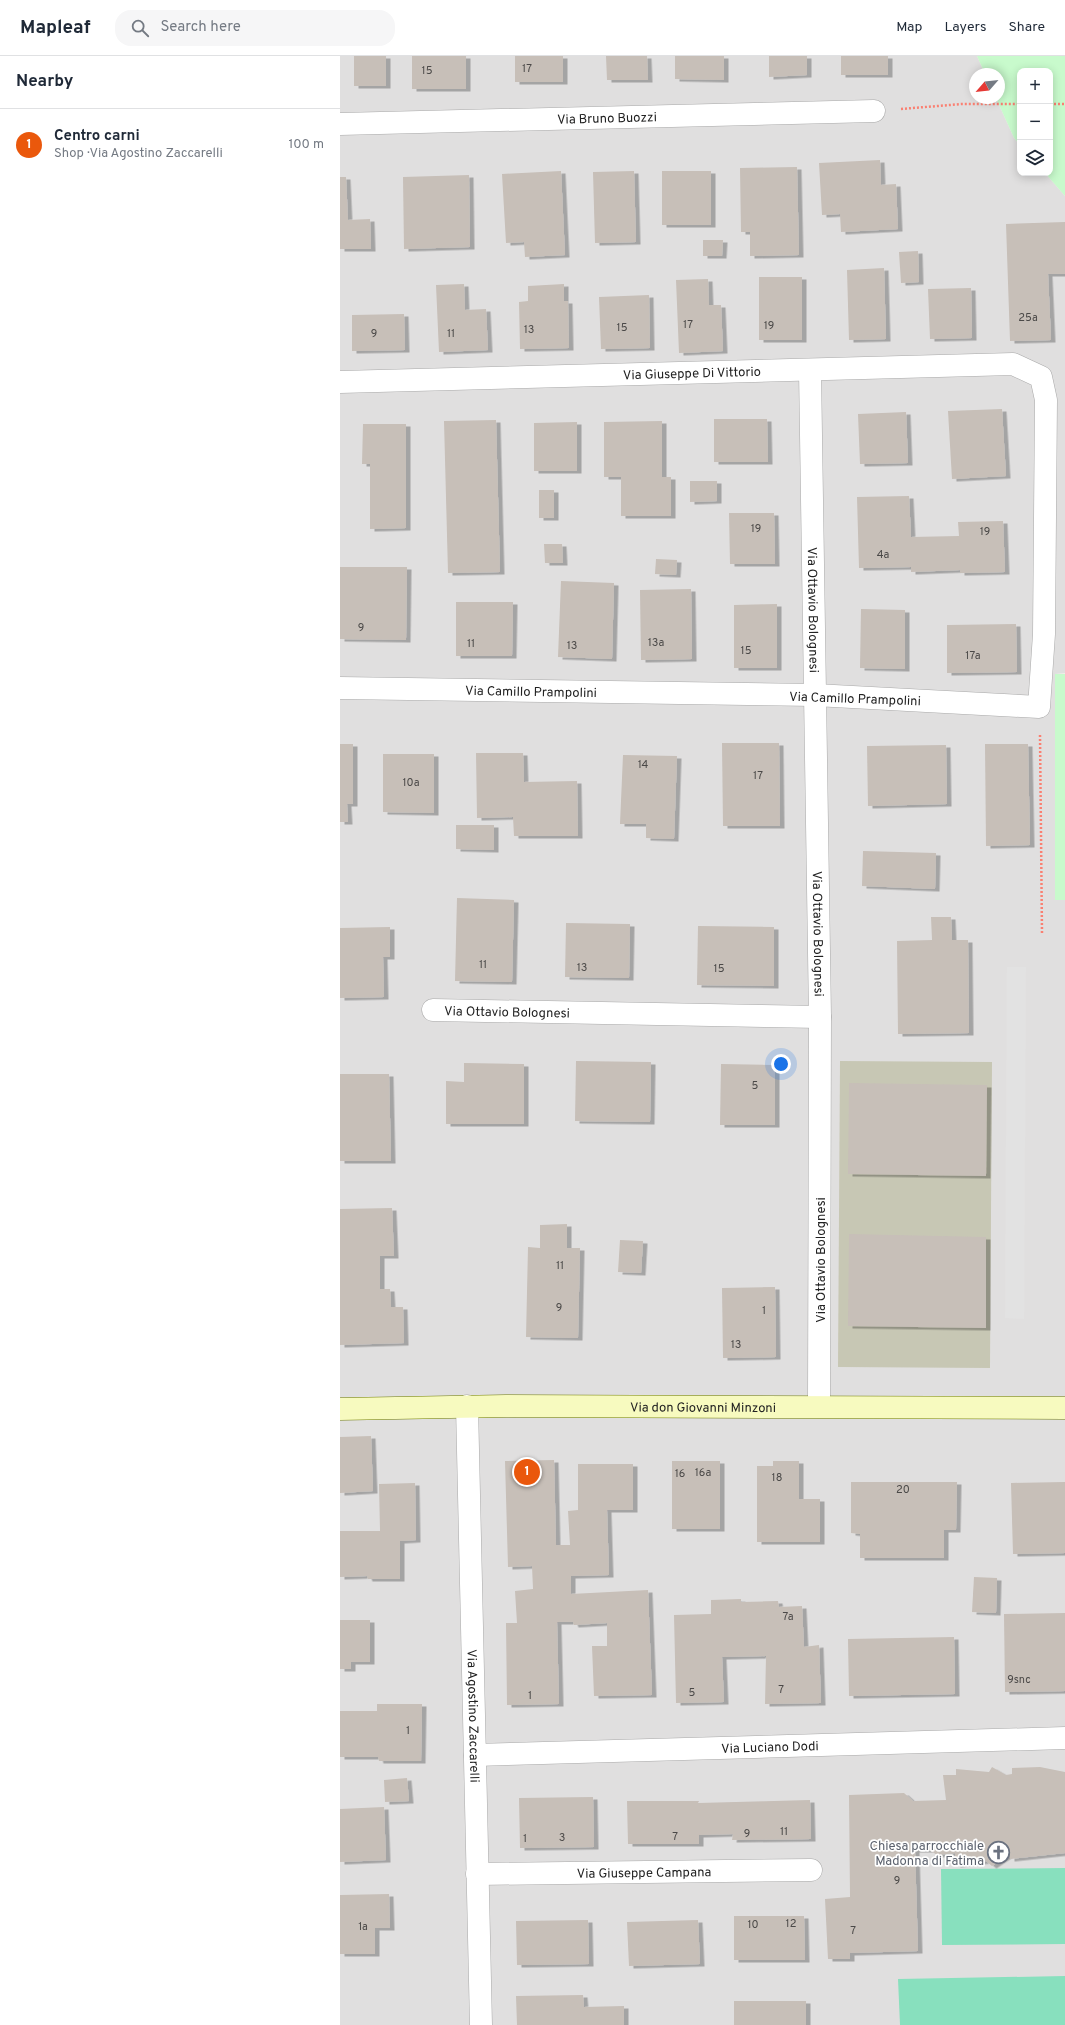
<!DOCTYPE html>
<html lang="en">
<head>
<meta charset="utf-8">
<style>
	:root { --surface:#fff; --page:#f6f6f7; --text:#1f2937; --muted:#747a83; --line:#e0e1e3; --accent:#ea580c }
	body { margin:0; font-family:Overpass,sans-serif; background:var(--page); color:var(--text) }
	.controls { position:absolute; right:12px; top:12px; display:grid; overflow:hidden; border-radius:8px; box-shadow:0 2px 10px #0003 }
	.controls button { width:36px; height:36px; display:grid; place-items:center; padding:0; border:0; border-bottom:1px solid var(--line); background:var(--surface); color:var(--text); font:20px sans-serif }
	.compass { position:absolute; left:629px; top:12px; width:36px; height:36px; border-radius:50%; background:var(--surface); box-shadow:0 2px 10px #0003; rotate:242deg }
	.you { position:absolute; left:441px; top:1008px; width:14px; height:14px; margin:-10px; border:3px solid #fff; border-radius:50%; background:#1a73e8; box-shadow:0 0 0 6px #1a73e833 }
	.badge { display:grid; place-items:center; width:26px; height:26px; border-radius:50%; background:var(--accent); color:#fff; font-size:13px; font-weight:700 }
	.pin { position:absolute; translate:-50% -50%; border:2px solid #fff; box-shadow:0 1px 4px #0006 }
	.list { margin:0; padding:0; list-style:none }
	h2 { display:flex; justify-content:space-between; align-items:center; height:52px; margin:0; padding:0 16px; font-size:17px }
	h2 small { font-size:13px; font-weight:400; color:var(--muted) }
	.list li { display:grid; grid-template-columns:26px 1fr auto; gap:12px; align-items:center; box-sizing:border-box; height:72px; padding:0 16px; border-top:1px solid var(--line) }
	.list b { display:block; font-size:15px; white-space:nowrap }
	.list p { margin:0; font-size:13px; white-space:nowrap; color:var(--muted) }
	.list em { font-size:13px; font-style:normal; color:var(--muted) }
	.icon { flex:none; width:22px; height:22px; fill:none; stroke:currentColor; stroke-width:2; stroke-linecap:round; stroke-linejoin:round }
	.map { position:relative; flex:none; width:725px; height:1969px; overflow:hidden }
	header { display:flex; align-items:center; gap:24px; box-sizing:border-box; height:56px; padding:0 20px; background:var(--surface); border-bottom:1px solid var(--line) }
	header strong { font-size:19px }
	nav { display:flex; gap:22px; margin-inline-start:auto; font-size:14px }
	.search { width:280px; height:36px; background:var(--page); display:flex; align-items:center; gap:10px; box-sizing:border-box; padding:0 14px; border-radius:16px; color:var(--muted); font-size:15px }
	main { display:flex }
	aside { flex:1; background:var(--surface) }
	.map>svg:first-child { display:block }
	.residential { fill:#e0dfdf }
	.construction { fill:#c7c7b4 }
	.park { fill:#c8facc }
	.pitch { fill:#88e0be }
	.parking { fill:#e2e2e2 }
	.building { fill:#c7bfb8; filter:url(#shadow) }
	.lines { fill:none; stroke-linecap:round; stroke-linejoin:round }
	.street-casing { stroke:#a9a9a9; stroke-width:23 }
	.secondary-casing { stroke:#707d05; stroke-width:23 }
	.path { stroke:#fa8072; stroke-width:2.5; stroke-dasharray:2 2; stroke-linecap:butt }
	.street { stroke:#fff; stroke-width:22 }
	.secondary { stroke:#f7fabf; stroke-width:22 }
	.labels { text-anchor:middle; stroke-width:3.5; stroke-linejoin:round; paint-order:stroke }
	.number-label { font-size:11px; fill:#4b4948 }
	.street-label { font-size:13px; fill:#222; stroke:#fff }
	.worship-label { font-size:13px; fill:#5b616d; stroke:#fff; text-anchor:end }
</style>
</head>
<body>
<header>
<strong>Mapleaf</strong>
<div class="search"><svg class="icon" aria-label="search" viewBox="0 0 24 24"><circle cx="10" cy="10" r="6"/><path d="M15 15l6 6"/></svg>Search here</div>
<nav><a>Map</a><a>Layers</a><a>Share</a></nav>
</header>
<main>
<aside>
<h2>Nearby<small></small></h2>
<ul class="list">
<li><span class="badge">1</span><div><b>Centro carni</b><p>Shop · Via Agostino Zaccarelli</p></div><em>100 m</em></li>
</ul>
</aside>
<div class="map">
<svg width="725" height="1969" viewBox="0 0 725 1969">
	<defs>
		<filter id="shadow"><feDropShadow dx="4.5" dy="2.5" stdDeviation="0" flood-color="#0004"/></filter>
	</defs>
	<rect width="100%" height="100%" fill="#f2efe9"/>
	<polygon class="residential" points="0,0 637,0 645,18 635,18 635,42 656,42 674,82 680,89 680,117 705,117 725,140 725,617 715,618 715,844 725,844 725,1969 0,1969"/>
	<polygon class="construction" points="500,1005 652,1006 650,1312 498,1311"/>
	<g class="park">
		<polygon points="637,0 725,0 725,140 705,117 710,117 710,15 680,15 680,89 674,82 656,42 659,42 659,18 645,18"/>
		<rect x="715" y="618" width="10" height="226"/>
	</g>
	<g class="pitch">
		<polygon points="725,1812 725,1888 602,1889 601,1813"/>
		<polygon points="725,1920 725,1969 560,1969 558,1923"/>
	</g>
	<polygon class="parking" points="667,911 686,911 684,1263 665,1262"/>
	<g class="building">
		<rect x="14" y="0" width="32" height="30"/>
		<rect x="72" y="0" width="54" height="33"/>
		<rect x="175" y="0" width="48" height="26"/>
		<polygon points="266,0 307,0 308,24 267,24"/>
		<polygon points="335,0 384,0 384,24 335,23"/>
		<polygon points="429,0 467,0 467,19 429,21"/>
		<rect x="501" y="0" width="47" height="19"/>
		<polygon points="540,104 541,129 556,128 558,173 501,176 500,158 482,159 479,107"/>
		<polygon points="457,111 459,199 410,200 410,176 401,176 400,112"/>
		<polygon points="221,115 225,199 185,201 184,186 166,187 162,118"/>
		<polygon points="294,115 296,186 255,187 253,116"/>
		<rect x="322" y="115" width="49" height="54"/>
		<polygon points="129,119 130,191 64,193 63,121"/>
		<polygon points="0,121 6,121 8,164 30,163 31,193 0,193"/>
		<polygon points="725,166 725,218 708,218 711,284 670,285 666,168"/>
		<polygon points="363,184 383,184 382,200 363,200"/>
		<polygon points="578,195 579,226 561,227 559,196"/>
		<polygon points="544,212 546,283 509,284 507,214"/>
		<rect x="419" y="221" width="43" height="63"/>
		<polygon points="368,223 369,249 381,249 383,295 339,297 336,224"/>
		<polygon points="124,228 125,254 146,253 148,294 99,296 96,229"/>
		<polygon points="224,228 224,245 228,245 229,292 180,293 179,246 188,245 188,230"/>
		<polygon points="631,232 632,282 590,283 588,233"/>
		<polygon points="309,239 310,292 261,293 259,241"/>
		<polygon points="64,258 65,294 12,295 12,259"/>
		<polygon points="662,353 666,420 612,423 608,355"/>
		<polygon points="566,356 568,407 520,408 518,358"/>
		<polygon points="374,363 427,363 428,406 374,406"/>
		<polygon points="156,364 160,516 108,517 104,365"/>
		<polygon points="322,365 322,421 331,421 331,460 281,460 281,421 264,421 264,366"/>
		<polygon points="237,366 237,415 194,415 194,367"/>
		<polygon points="23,368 66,368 66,472 30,473 30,408 22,408"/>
		<polygon points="350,425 377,425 377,445 350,446"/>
		<rect x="199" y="434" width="15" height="28"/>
		<polygon points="569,440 571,481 619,480 618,466 663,465 665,516 620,517 620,514 571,516 571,511 519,512 517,441"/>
		<polygon points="389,457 434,457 435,508 390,508"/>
		<polygon points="204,488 222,488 223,507 205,507"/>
		<polygon points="316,503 337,504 336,519 315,518"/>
		<polygon points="0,511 67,511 66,584 0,583"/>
		<polygon points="221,525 274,527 272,603 218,601"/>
		<polygon points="351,533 352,603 301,604 300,534"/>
		<polygon points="116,546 173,546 172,600 116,600"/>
		<polygon points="437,548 437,612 394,612 394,549"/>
		<polygon points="521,553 565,554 565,613 520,612"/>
		<polygon points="676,568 677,616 607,617 607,569"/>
		<polygon points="382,687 439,687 440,770 383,770"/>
		<polygon points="0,688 13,688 13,748 7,748 8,766 0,766"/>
		<polygon points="645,688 688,688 690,789 646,790"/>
		<polygon points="606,689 607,748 528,750 527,690"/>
		<polygon points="136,697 183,697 184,726 237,725 238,780 174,780 173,761 137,762"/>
		<polygon points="43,698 94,698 94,757 43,756"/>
		<polygon points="283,699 337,700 334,783 306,782 306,768 280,768"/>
		<polygon points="116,769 154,769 154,794 116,793"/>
		<polygon points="523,795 596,797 595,833 522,830"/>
		<polygon points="117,842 174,844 172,926 115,925"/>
		<polygon points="591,861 611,861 612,884 628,884 629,977 558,978 557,885 592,884"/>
		<polygon points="226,867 290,868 289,922 225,921"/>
		<polygon points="358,870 434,871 434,930 357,929"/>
		<polygon points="50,871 50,901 43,901 44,941 0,942 0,872"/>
		<polygon points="236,1005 311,1006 310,1066 235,1065"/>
		<polygon points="124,1007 184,1008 184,1068 106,1068 106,1025 124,1026"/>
		<polygon points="381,1008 435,1009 435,1069 380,1069"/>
		<polygon points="0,1018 49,1018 51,1105 0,1105"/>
		<polygon points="509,1027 647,1029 646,1120 508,1118"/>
		<polygon points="52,1152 54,1200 40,1200 40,1233 50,1233 51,1251 63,1251 64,1287 0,1289 0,1153"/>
		<polygon points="227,1168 227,1192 240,1192 238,1282 186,1281 188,1191 200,1192 200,1169"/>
		<polygon points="509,1178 646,1181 646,1272 508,1270"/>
		<polygon points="280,1184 303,1185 301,1217 278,1216"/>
		<polygon points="435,1231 436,1301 383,1302 382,1232"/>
		<polygon points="31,1380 33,1435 0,1437 0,1381"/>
		<polygon points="214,1404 216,1489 230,1489 228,1455 238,1454 238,1408 293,1408 293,1454 267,1454 269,1519 231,1520 231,1538 308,1534 312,1639 254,1640 252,1590 267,1590 267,1567 234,1569 233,1566 217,1566 219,1648 167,1649 166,1567 177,1567 175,1535 193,1533 192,1510 168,1511 165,1405"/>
		<rect x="332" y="1405" width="48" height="68"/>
		<polygon points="433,1405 459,1405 459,1443 480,1443 480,1486 417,1486 417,1410 433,1410"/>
		<polygon points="511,1426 617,1426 616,1474 604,1474 604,1502 520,1502 520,1478 511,1477"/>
		<polygon points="725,1426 725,1497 673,1498 671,1427"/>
		<polygon points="75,1427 76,1484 60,1485 60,1523 28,1523 27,1520 0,1521 0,1475 40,1475 39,1428"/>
		<polygon points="634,1521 657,1522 656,1557 632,1556"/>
		<polygon points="401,1543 401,1546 438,1545 439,1551 462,1550 464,1591 479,1589 481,1647 425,1648 426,1600 382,1601 384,1646 336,1647 334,1559 371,1558 371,1544"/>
		<polygon points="725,1557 725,1635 665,1636 664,1558"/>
		<polygon points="0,1564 30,1564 30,1606 11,1606 11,1613 0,1613"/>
		<polygon points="614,1581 615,1638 509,1640 508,1583"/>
		<polygon points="37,1648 82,1648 81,1705 39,1705 38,1701 0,1701 0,1655 37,1655"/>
		<polygon points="652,1711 666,1719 672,1718 672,1712 700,1711 725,1716 725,1797 670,1803 670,1798 652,1810 646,1805 616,1809 615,1797 597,1799 590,1794 575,1794 578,1895 510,1897 510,1903 488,1903 485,1843 510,1841 509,1739 564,1737 573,1745 606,1744 603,1719 616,1719 616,1713 649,1716"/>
		<polygon points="67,1722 69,1745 45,1746 44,1724"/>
		<polygon points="253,1741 254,1791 180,1792 179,1742"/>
		<polygon points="470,1744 471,1783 392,1784 393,1778 359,1779 359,1788 288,1788 287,1745 359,1745 358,1747"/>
		<polygon points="44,1751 46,1804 0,1806 0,1753"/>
		<polygon points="49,1838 50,1872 35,1872 35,1898 0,1898 0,1839"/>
		<polygon points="394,1860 464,1860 465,1904 394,1904"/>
		<polygon points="248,1864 249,1908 177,1909 176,1865"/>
		<polygon points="358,1864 360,1908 289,1910 287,1866"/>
		<polygon points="243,1939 244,1951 284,1950 284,1969 177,1969 176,1940"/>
		<rect x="394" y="1945" width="72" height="24"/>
	</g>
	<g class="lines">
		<defs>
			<g id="street">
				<path id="s1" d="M0,68L534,55"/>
				<path id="s2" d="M470,314L480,961L479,1350"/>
				<path id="s3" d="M0,326L673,308L701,321L706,344L704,578L699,651L475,639L0,632"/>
				<path id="s4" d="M93,954L480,961"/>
				<path id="s5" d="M127,1350L141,1969"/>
				<path id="s6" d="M135,1699L725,1682"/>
				<path id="s7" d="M137,1818L471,1814"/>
			</g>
			<g id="secondary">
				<path id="s8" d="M0,1353L166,1350L725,1352"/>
			</g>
		</defs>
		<use href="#street" class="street-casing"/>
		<use href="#secondary" class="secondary-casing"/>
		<g class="path">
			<polyline points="710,48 725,48"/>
			<polyline points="561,53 622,48 680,48"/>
			<polyline points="700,679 702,877"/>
		</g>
		<use href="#street" class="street"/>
		<use href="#secondary" class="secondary"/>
	</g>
	<defs>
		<symbol id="church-ring" viewBox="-11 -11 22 22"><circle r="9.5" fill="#fff" stroke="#6b7280" stroke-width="1.5"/><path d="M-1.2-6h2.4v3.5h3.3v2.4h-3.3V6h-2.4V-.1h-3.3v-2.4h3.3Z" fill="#6b7280"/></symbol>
	</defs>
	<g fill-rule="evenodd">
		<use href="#church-ring" x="646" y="1784" width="25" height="25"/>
	</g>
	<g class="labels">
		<g class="number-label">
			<text x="187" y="16">17</text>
			<text x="87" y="18">15</text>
			<text x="688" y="265">25a</text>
			<text x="348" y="272">17</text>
			<text x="429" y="273">19</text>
			<text x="282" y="275">15</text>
			<text x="189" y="277">13</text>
			<text x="34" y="281">9</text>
			<text x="111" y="281">11</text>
			<text x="416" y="476">19</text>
			<text x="645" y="479">19</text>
			<text x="543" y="502">4a</text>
			<text x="21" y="575">9</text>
			<text x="316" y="590">13a</text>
			<text x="131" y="591">11</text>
			<text x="232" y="593">13</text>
			<text x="406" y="598">15</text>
			<text x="633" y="603">17a</text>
			<text x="303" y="712">14</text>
			<text x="418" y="723">17</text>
			<text x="71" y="730">10a</text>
			<text x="143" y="912">11</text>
			<text x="242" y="915">13</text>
			<text x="379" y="916">15</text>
			<text x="415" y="1033">5</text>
			<text x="220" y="1213">11</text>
			<text x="219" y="1255">9</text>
			<text x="424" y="1258">1</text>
			<text x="396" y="1292">13</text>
			<text x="363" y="1420">16a</text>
			<text x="340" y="1421">16</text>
			<text x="437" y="1425">18</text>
			<text x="563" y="1437">20</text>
			<text x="448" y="1564">7a</text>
			<text x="679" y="1627">9snc</text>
			<text x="441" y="1637">7</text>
			<text x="352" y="1640">5</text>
			<text x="190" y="1643">1</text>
			<text x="68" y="1678">1</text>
			<text x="444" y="1779">11</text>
			<text x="407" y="1781">9</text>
			<text x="335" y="1784">7</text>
			<text x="222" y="1785">3</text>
			<text x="185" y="1786">1</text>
			<text x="557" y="1828">9</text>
			<text x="451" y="1871">12</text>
			<text x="413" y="1872">10</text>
			<text x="23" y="1874">1a</text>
			<text x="513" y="1878">7</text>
		</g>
		<g class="street-label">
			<text dy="5" stroke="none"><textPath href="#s1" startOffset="267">Via Bruno Buozzi</textPath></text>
			<text dy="5" stroke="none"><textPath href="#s3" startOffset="352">Via Giuseppe Di Vittorio</textPath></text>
			<text dy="5" stroke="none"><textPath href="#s2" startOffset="240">Via Ottavio Bolognesi</textPath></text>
			<text transform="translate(191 635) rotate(1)" y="5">Via Camillo Prampolini</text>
			<text transform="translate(515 642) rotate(2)" y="5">Via Camillo Prampolini</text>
			<text dy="5" stroke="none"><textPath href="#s2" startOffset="564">Via Ottavio Bolognesi</textPath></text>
			<text dy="5" stroke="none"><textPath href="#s4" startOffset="74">Via Ottavio Bolognesi</textPath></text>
			<text transform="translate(480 1204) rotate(-90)" y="5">Via Ottavio Bolognesi</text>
			<text dy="5" stroke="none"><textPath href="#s8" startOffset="363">Via don Giovanni Minzoni</textPath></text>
			<text dy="5" stroke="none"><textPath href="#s5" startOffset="310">Via Agostino Zaccarelli</textPath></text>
			<text dy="5" stroke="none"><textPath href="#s6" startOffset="295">Via Luciano Dodi</textPath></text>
			<text dy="5" stroke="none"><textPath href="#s7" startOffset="167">Via Giuseppe Campana</textPath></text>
		</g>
		<g class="worship-label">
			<text x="644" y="1794">Chiesa parrocchiale<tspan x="644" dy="15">Madonna di Fatima</tspan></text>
		</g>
	</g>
</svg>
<div class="controls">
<button>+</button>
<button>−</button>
<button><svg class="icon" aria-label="layers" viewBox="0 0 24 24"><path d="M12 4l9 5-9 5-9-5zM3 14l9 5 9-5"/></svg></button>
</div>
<svg class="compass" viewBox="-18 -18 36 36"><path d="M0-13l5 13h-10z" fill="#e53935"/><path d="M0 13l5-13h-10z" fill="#747a83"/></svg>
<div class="you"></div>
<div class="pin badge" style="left:187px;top:1416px">1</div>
</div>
</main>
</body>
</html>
